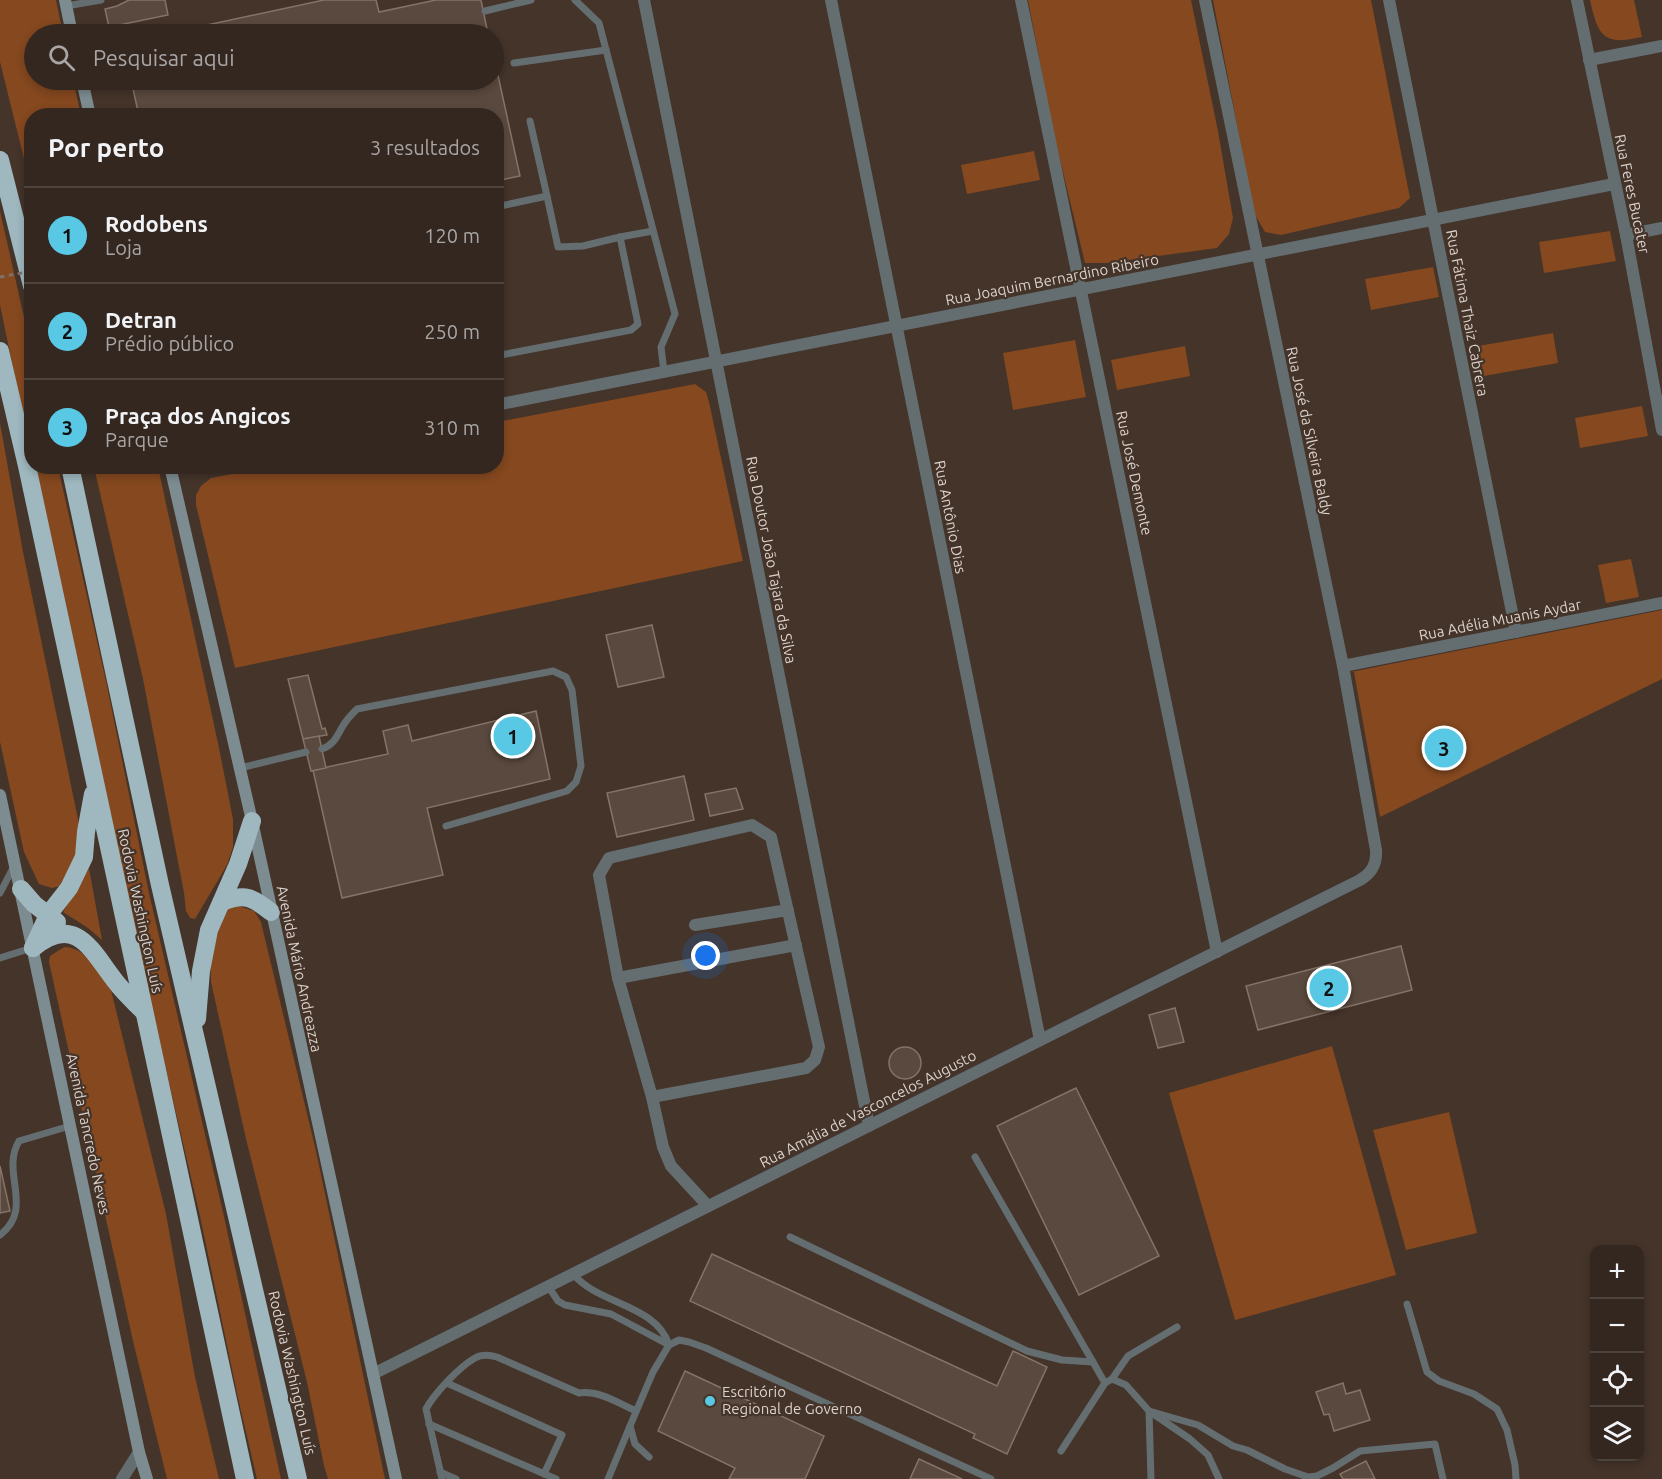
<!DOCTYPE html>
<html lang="pt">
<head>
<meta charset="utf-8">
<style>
	:root { --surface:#332720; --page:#3e332d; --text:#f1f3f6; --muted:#a9a5a5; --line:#4e443e; --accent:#58c8e4 }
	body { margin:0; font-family:Ubuntu,sans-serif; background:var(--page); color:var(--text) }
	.controls { position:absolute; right:18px; bottom:18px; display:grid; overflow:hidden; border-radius:12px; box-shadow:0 3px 9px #0003 }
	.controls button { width:54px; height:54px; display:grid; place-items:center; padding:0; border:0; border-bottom:2px solid var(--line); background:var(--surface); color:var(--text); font:30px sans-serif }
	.you { position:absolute; left:706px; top:956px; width:21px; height:21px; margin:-15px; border:4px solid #fff; border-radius:50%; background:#1a73e8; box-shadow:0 0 0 9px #1a73e833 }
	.badge { display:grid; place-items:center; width:39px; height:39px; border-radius:50%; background:var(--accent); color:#111; font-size:20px; font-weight:700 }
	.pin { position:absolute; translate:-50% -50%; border:3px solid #fff; box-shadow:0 2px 6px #0006 }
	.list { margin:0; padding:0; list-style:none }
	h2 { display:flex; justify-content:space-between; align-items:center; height:78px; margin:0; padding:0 24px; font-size:26px }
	h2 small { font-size:20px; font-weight:400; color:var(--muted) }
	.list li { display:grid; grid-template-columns:39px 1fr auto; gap:18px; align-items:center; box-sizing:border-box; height:96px; padding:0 24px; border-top:2px solid var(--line) }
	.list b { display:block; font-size:22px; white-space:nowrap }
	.list p { margin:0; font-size:20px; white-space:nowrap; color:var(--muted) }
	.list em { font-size:20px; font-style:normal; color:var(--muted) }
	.icon { flex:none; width:33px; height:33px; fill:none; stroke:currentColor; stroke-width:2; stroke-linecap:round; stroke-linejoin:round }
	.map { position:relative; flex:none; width:1662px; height:1479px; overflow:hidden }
	.search { position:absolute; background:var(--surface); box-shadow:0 3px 9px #0003; left:24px; top:24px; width:480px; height:66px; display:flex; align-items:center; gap:15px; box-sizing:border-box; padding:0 21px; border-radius:33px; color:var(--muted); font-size:22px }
	.panel { position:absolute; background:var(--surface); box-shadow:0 3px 9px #0003; left:24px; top:108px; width:480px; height:366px; border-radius:24px }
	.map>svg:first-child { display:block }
	.green { fill:#85481f }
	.building { fill:#5a493e; stroke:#867368; stroke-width:1.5 }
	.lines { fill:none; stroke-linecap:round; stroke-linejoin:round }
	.lane { stroke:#646e71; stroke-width:7 }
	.street { stroke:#646e71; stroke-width:12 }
	.secondary { stroke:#7c8c90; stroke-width:12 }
	.highway { stroke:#9fb8bf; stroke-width:18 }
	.path-bridge { stroke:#7f7168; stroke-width:3; stroke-dasharray:4.5 4.5; stroke-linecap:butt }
	.poi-dot { fill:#58c8e4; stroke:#44342a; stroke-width:2 }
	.labels { text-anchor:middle; stroke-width:4.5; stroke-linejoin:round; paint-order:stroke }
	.street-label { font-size:15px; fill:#dcd1cb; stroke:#44342a }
	.poi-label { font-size:15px; fill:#dcd1cb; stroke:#44342a; text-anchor:start }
</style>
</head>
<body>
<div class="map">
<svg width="1662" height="1479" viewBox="0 0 1662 1479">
	<rect width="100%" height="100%" fill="#44342a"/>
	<g class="green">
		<polygon points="0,0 56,0 63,34 34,34 34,80 73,80 81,115 32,116 31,187 0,62"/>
		<polygon points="1028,0 1191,0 1218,131 1233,218 1229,234 1217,248 1107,263 1085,263 1053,131"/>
		<polygon points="1213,0 1371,0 1410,198 1399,208 1281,235 1265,232 1254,213"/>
		<path d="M1590,0H1634L1642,37C1603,46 1598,36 1590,0Z"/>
		<polygon points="1034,151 1040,180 967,194 961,165"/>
		<polygon points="0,211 31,348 31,454 0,305"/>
		<polygon points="1610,231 1616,261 1544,273 1539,242"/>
		<polygon points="1433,267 1439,297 1371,310 1365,279"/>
		<polygon points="1553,333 1558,363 1484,376 1478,346"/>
		<polygon points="1075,340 1086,397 1013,410 1003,353"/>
		<polygon points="1185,346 1190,376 1117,390 1111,360"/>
		<polygon points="695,384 706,392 709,402 743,561 235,668 196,505 196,495 201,486 211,478 270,467 496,466 497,422"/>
		<polygon points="1642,406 1648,436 1580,448 1575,418"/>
		<polygon points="0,423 23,552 80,829 82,843 60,886 52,888 39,884 24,852 0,742"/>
		<polygon points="34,467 58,467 106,681 149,893 223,1212 281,1479 257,1479 238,1398 200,1216 125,894 84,688"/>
		<polygon points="94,467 158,467 218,743 233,819 233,847 227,865 195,919 190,918 186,911 184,893 143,679"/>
		<polygon points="1631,559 1639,597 1606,603 1598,565"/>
		<polygon points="1662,610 1662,679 1380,817 1354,672 1351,672"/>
		<polygon points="89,868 102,940 88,928 63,912"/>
		<polygon points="239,906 254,911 261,922 316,1151 385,1479 328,1479 324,1466 307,1382 246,1139 211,982 210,944 223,913 230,908"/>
		<path d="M64,947C86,947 101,973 111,990L166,1214L195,1377L219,1479H167L133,1341L49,962L50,956Z"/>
		<polygon points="1332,1046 1396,1275 1235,1320 1169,1093"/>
		<polygon points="1449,1112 1477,1233 1406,1250 1373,1130"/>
	</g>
	<g class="building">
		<polygon points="129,0 165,0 168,15 109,27 105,9 117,6"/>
		<polygon points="324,0 376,0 379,12 436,0 481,0 488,34 165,34"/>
		<polygon points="494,57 520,176 496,181 496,116 139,116 131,80 494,80"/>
		<polygon points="652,625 664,677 618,687 606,635"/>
		<polygon points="308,675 322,729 325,728 327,735 303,739 288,679"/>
		<polygon points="536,711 550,779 427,808 443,875 342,898 313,770 388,754 383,731 408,725 412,741"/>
		<polygon points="319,736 326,768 311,771 303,739"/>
		<polygon points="684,776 694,820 617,837 607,793"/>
		<polygon points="736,788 743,809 710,816 705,794"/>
		<polygon points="1401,946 1412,990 1258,1030 1246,986"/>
		<polygon points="1175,1008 1184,1042 1158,1048 1149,1015"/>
		<circle cx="905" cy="1063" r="16"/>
		<polygon points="1076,1088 1159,1256 1079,1295 997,1126"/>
		<polygon points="0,1166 10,1211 0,1213"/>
		<polygon points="712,1254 997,1386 1013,1351 1047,1367 1007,1454 973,1438 975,1434 690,1301"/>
		<polygon points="685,1371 824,1436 805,1479 729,1479 735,1468 658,1431"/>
		<polygon points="1343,1383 1346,1394 1360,1390 1370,1420 1334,1431 1329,1414 1324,1415 1316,1392"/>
		<polygon points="919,1459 962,1479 910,1479"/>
		<polygon points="1366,1461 1375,1479 1343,1479 1340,1474"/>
	</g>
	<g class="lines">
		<g class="lane">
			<polyline points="575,0 599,23 675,314 661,347 664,372"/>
			<polyline points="66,6 101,0"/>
			<polyline points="485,11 531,0"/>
			<polyline points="514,63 606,50"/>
			<polyline points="530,121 547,196"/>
			<polyline points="496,207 547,196 558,247 583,246 620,237 638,324 631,330 496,356"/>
			<polyline points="620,237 653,231"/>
			<path d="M322,749C337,744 338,731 347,720C350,716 354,712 357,709L553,671L566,677L572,690L581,766L576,782L567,791L446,826"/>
			<polyline points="240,768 306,752"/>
			<polyline points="0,893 14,866"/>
			<polyline points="0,958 32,948"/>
			<polyline points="975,1157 1105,1383"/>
			<path d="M0,1235C35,1208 0,1173 19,1141L70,1126"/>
			<polyline points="790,1237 1027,1351 1062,1360 1093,1362"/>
			<path d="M573,1274C599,1305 656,1304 669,1345"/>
			<polyline points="548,1286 558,1301 565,1305 611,1314 669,1345"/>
			<polyline points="1407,1304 1427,1372 1439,1381 1474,1394 1497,1409 1507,1430 1515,1465 1516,1479"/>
			<polyline points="1112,1379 1128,1356 1177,1327"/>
			<polyline points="447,1383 562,1435 544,1474"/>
			<polyline points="429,1424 556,1479"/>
			<polyline points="1061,1451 1105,1383 1112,1379 1126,1385 1149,1411 1190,1439 1208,1455 1219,1479"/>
			<polyline points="649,1457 635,1444 630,1426 653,1372 669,1345 679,1340 689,1342 706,1348 991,1479"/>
			<polyline points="440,1472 456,1479"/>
			<path d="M442,1479L426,1409C434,1394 459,1367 475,1358C482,1354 490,1355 497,1357L579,1393C599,1390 618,1403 636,1411"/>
			<polyline points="608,1479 630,1426"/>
			<polyline points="1151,1479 1149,1411 1198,1425 1233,1446 1247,1450 1285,1469 1308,1477 1317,1476 1333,1468 1360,1451 1435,1444 1443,1479"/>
		</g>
		<g class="street">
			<polyline points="644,0 869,1126"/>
			<polyline points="831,0 1040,1040"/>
			<polyline points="1021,0 1217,952"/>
			<polyline points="1389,0 1516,632"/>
			<polyline points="1577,0 1626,235 1662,430"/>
			<polyline points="1589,60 1662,46"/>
			<polyline points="1626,235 1662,228"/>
			<polyline points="496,405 1614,184"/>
			<polyline points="1343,666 1662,603"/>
			<polyline points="695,925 788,910"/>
			<polyline points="618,978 796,945"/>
			<polyline points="652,1097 806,1068 815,1060 819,1047 771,837 752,825 609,858 599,875 618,978 652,1097 663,1147 671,1166 708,1206"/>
			<path d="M373,1374L1360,880C1372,873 1377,864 1376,850L1343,666L1205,0"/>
			<polyline points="122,1479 139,1452"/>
		</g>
		<g class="secondary">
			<polyline points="65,0 72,34"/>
			<polyline points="82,80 90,116"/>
			<polyline points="170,466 252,821 396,1479"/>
			<polyline points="0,795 139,1452 147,1479"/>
		</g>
		<g class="highway">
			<polyline points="0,160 32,286"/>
			<polyline points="0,351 27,466 245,1479"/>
			<polyline points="70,466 160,885 298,1479"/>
			<polyline points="21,889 34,904 57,922"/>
			<path d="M222,902C245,893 252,897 271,912"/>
			<polyline points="33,948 48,915 69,888 84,857 86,832 93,794"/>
			<path d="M33,948C79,910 94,957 120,987C127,995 135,1003 143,1011"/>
			<polyline points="197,1019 201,971 209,930 238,864 252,821"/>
		</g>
		<polyline class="path-bridge" points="0,277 32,271"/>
	</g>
	<circle class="poi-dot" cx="710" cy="1401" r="6"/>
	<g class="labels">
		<g class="street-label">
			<text transform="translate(1632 194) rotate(78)" y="5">Rua Feres Bucater</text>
			<text transform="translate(1052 280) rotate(-11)" y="5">Rua Joaquim Bernardino Ribeiro</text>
			<text transform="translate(1467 313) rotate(79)" y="5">Rua Fátima Thaiz Cabrera</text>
			<text transform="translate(1309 431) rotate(78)" y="5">Rua José da Silveira Baldy</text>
			<text transform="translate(1134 473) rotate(78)" y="5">Rua José Demonte</text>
			<text transform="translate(950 517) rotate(79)" y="5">Rua Antônio Dias</text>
			<text transform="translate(771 560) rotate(79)" y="5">Rua Doutor João Tajara da Silva</text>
			<text transform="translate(1500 620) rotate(-11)" y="5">Rua Adélia Muanis Aydar</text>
			<text transform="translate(140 911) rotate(78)" y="5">Rodovia Washington Luís</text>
			<text transform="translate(299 969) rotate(78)" y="5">Avenida Mário Andreazza</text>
			<text transform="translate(868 1109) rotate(-27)" y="5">Rua Amália de Vasconcelos Augusto</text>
			<text transform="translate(88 1134) rotate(78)" y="5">Avenida Tancredo Neves</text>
			<text transform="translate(292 1373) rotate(77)" y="5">Rodovia Washington Luís</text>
		</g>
		<g class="poi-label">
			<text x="722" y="1397">Escritório<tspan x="722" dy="17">Regional de Governo</tspan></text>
		</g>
	</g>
</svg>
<div class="controls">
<button>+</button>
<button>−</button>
<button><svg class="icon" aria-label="locate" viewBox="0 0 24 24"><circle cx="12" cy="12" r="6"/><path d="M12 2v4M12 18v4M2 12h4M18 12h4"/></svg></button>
<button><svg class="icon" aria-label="layers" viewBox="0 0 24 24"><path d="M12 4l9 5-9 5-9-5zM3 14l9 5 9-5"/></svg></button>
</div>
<div class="you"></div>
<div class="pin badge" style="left:513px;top:736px">1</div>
<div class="pin badge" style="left:1329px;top:988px">2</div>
<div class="pin badge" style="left:1444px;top:748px">3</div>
<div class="search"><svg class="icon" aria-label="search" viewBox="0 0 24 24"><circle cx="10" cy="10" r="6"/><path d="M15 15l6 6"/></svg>Pesquisar aqui</div>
<section class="panel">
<h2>Por perto<small>3 resultados</small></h2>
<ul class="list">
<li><span class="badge">1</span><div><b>Rodobens</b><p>Loja</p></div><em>120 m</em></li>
<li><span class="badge">2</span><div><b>Detran</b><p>Prédio público</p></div><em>250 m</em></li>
<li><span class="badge">3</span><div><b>Praça dos Angicos</b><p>Parque</p></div><em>310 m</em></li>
</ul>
</section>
</div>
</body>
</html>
